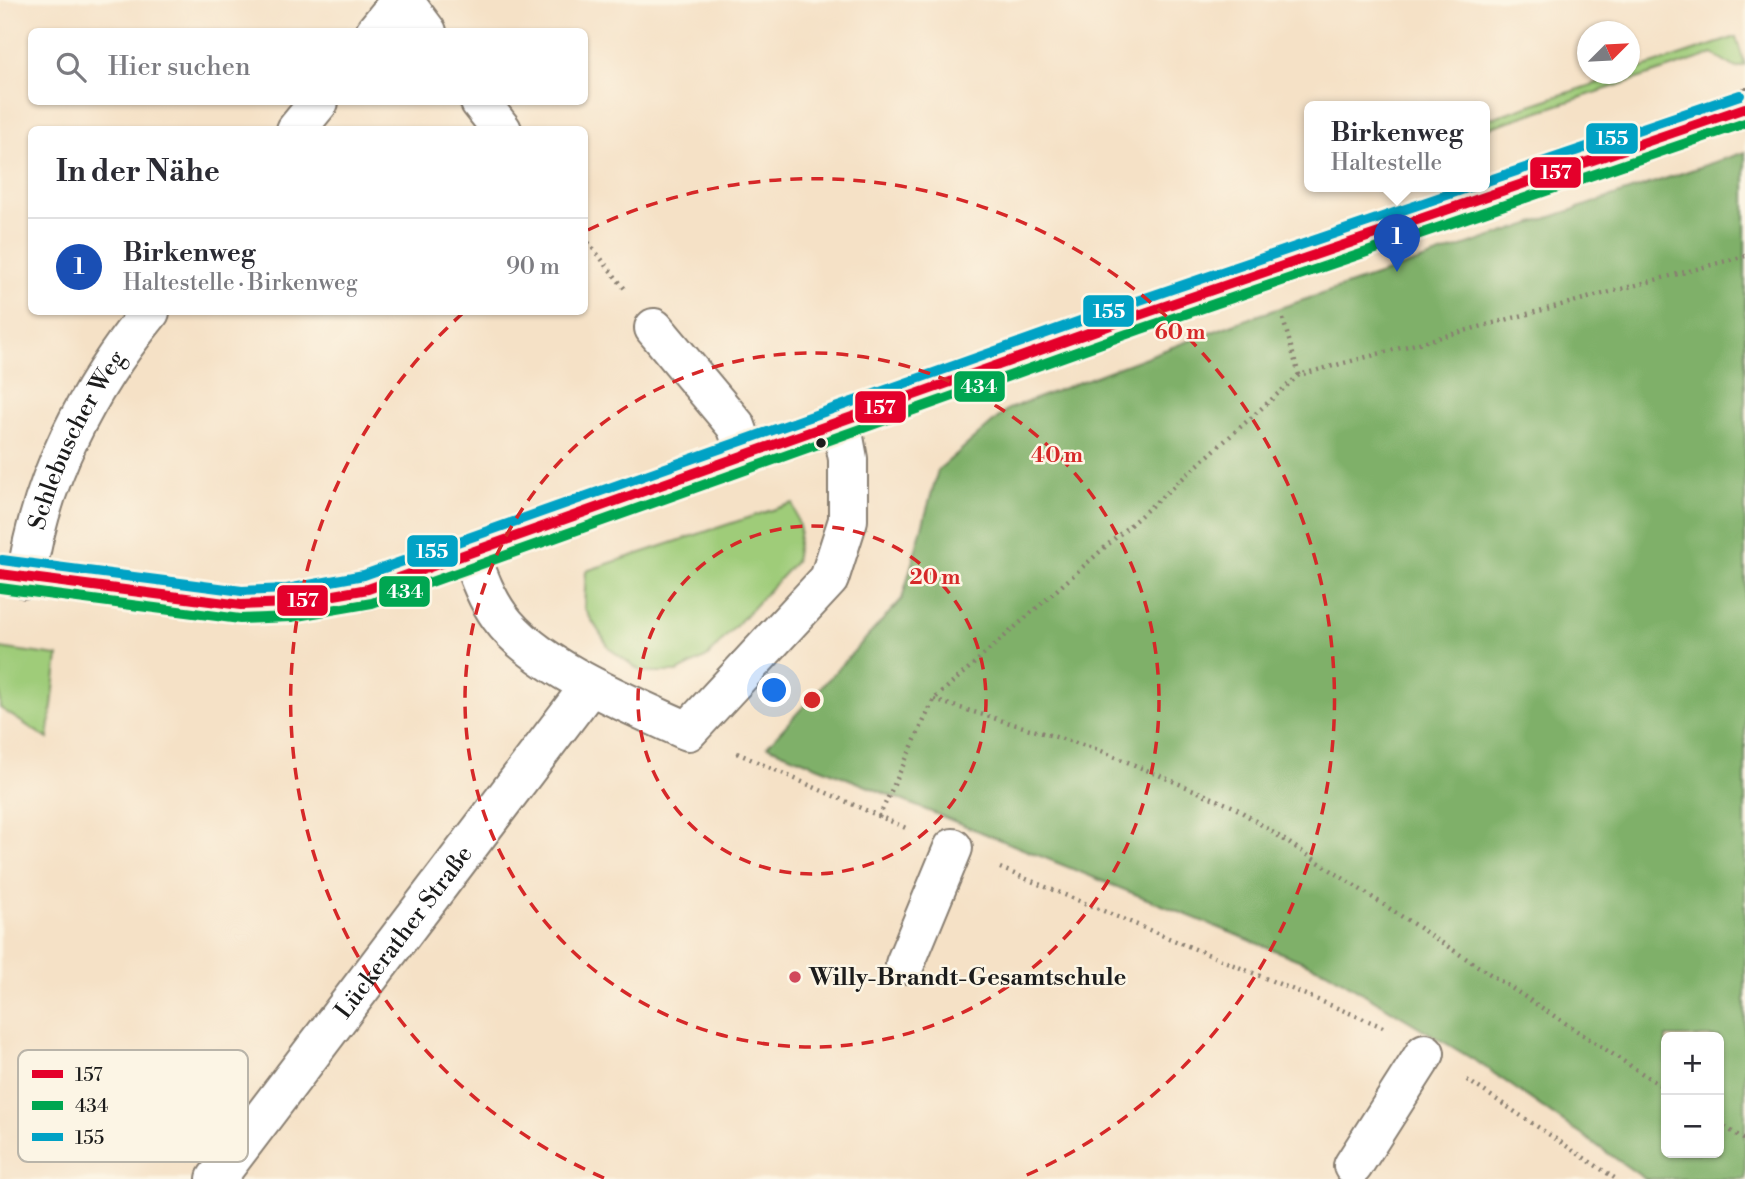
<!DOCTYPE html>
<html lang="de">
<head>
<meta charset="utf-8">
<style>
	:root { --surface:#fff; --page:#f2f2f3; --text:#2b2b33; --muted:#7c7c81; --line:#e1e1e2; --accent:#d1495b }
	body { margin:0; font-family:"Libre Bodoni",serif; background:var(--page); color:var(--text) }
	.controls { position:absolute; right:21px; bottom:21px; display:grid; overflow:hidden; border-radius:10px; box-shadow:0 2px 5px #0004 }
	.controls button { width:63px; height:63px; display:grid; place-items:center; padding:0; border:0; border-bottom:2px solid var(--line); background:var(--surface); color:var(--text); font:35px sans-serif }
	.compass { position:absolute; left:1577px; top:21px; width:63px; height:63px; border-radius:50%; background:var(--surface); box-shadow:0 2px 5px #0004; rotate:66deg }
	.you { position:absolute; left:775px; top:691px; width:24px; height:24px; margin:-18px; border:5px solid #fff; border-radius:50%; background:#1a73e8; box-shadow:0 0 0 10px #1a73e833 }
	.badge { display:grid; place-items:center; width:46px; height:46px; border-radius:50%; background:var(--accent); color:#fff; font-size:23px; font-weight:700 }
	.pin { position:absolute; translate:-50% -58px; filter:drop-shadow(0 2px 4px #0008) }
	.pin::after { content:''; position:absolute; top:37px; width:24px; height:21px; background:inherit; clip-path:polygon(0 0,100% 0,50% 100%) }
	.popup { position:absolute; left:1304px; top:101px; width:186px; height:91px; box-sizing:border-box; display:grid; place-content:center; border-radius:10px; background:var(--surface); filter:drop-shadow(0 2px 5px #0005); font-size:23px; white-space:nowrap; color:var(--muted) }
	.popup b { font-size:26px; color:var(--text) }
	.popup::after { content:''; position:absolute; left:50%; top:100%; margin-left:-14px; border:14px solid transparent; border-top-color:var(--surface) }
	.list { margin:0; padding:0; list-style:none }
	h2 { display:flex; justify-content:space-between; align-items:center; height:91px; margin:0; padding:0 28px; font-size:30px }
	h2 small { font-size:23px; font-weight:400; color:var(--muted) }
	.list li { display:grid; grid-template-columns:46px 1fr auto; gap:21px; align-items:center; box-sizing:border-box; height:98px; padding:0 28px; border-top:2px solid var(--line) }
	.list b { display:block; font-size:26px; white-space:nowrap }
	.list p { margin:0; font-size:23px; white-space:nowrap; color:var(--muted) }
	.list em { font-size:23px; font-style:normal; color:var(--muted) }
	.icon { flex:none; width:38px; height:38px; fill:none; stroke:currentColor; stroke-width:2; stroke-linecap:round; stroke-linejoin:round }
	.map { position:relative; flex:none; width:1745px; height:1179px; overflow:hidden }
	.search { position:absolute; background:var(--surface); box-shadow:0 2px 5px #0004; left:28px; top:28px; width:560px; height:77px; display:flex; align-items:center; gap:18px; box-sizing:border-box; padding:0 24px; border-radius:10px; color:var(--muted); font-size:26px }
	.panel { position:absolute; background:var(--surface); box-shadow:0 2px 5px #0004; left:28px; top:126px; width:560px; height:189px; border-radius:10px }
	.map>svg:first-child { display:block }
	.green { fill:#9fcc79; stroke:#5e744a; stroke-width:2 }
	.forest { fill:#7fb069; stroke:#4e6642; stroke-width:2; fill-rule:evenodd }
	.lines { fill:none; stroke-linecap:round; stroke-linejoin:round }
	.minor-casing { stroke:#887e71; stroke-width:42 }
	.path { stroke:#887e71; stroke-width:4.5; stroke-dasharray:2 5; stroke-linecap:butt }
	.minor { stroke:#fff; stroke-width:38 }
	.bus-1-casing { stroke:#fcf5e5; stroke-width:16 }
	.bus-2-casing { stroke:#fcf5e5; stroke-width:16 }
	.bus-3-casing { stroke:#fcf5e5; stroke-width:16 }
	.bus-1 { stroke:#e4002b; stroke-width:10 }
	.bus-2 { stroke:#00a651; stroke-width:10 }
	.bus-3 { stroke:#01a2c5; stroke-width:10 }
	.ring { fill:none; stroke:#d62828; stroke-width:3.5; stroke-dasharray:12 9 }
	.bus-dot { fill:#1c1c1c; stroke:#fcf5e5; stroke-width:2.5 }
	.poi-dot { fill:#d1495b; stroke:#fcf5e5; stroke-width:2.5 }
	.labels { text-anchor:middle; stroke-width:5; stroke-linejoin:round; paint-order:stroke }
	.street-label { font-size:24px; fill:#1c1c1c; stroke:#fcf5e5 }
	.poi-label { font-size:24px; font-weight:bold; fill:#1c1c1c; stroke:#fcf5e5; text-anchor:start }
	.key { fill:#fcf5e5; stroke:#b9b4a9; stroke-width:2 }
	.key-label { font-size:19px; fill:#1c1c1c }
	.centre { fill:#d62828; stroke:#fcf5e5; stroke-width:3.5 }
	.ring-label { font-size:21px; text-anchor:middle; font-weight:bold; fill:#d62828; stroke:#fcf5e5; stroke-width:5; stroke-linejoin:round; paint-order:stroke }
	.line-badge { stroke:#fcf5e5; stroke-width:2.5 }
	.badge-label { font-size:19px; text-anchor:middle; font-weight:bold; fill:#fff }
</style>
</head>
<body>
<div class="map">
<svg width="1745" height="1179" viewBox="0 0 1745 1179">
	<rect width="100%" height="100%" fill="#fcf5e5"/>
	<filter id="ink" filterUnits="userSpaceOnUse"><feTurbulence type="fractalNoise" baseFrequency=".0143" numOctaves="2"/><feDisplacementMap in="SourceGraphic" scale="14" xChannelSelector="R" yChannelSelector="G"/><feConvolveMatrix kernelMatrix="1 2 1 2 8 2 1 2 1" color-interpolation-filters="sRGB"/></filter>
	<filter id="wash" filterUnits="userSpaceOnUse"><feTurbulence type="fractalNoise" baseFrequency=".00686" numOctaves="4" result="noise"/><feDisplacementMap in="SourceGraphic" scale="28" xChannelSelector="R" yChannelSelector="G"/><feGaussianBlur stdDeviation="1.57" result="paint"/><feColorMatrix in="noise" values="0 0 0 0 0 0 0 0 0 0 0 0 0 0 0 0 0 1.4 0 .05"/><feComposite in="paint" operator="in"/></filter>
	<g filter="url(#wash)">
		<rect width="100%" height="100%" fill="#f5e1c6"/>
		<g class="green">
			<polygon points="1736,37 1745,65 1736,68 1713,54 1485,129 1485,120"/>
			<polygon points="793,503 800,530 795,562 707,657 677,672 642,672 610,649 584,608 586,571"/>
			<polygon points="0,648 58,656 48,739 0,708"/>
		</g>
		<path class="forest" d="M1745,152V1179H1645L1479,1063L1326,971L767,746L902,599L938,470L1008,409L1244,320ZM1666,1037H1719V1153H1666Z"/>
	</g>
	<g filter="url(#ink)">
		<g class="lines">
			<defs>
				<g id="minor">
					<polyline points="403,0 427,32"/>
					<polyline points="375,32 401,0"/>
					<polyline points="480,102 502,130"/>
					<polyline points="296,130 319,102"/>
					<polyline points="654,328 736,426 746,454"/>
					<path d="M470,553C478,575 486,598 500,617C537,668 631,705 688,731L829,579L848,520V459L841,421"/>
					<polyline points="0,574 241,605 289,603 368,589 1136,316 1745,108"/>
					<path id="s1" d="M26,579C40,480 87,389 150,312"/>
					<polyline points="905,964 953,848"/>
					<polyline points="1353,1166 1425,1053"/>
					<path id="s2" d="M216,1179L590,686"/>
				</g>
			</defs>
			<use href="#minor" class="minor-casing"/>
			<g class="path">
				<polyline points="584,237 625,289"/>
				<polyline points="1283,319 1299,375"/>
				<polyline points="934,700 1099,750 1234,807 1666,1089"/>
				<polyline points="737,753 908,829"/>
				<polyline points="879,817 934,699 1299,375 1745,256"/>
				<polyline points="1000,868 1383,1027"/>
				<polyline points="1467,1080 1616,1179"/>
				<polyline points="1719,1123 1745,1140"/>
			</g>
			<use href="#minor" class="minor"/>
			<defs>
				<polyline id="bus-1" points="0,574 241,605 289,603 368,589 1136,316 1745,108"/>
				<polyline id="bus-2" points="0,588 240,619 291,617 372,603 1141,329 1745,123"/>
				<g id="bus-3">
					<polyline points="1484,182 1740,95"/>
					<polyline points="2,560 242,591 287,589 364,575 1131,303 1473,186"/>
				</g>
			</defs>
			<use href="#bus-1" class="bus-1-casing"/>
			<use href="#bus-2" class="bus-2-casing"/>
			<use href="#bus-3" class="bus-3-casing"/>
			<use href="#bus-1" class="bus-1"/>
			<use href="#bus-2" class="bus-2"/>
			<use href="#bus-3" class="bus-3"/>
		</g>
	</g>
	<g class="ring">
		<circle cx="812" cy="700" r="174"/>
		<circle cx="812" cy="700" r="347"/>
		<path d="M604 1178A521 521 0 0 1 463 313M588 230A521 521 0 1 1 1020 1178"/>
	</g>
	<circle class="bus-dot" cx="821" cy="443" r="6"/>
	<circle class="poi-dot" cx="795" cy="977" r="7"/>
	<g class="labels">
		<g class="street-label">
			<text dy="8" stroke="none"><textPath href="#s1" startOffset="149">Schlebuscher Weg</textPath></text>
			<text dy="8" stroke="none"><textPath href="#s2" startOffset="310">Lückerather Straße</textPath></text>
		</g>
		<g class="poi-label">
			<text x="809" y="985">Willy-Brandt-Gesamtschule</text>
		</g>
	</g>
	<rect x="18" y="1050" width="230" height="112" rx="10" class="key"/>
	<rect x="32" y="1070" width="31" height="8" fill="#e4002b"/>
	<rect x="32" y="1101" width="31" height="9" fill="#00a651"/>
	<rect x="32" y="1133" width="31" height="8" fill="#01a2c5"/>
	<g class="key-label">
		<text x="75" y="1081">157</text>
		<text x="75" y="1112">434</text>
		<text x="75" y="1144">155</text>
	</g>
	<circle cx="812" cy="700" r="10" class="centre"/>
	<g class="ring-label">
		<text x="1180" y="339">60 m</text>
		<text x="1057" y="462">40 m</text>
		<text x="935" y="584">20 m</text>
	</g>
	<g class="line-badge">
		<rect x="1585" y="122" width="54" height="33" rx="7" fill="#01a2c5"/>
		<rect x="1529" y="156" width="53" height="33" rx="7" fill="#e4002b"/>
		<rect x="1082" y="294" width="53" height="34" rx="7" fill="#01a2c5"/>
		<rect x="953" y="370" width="53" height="33" rx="7" fill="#00a651"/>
		<rect x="854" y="390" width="53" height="34" rx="7" fill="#e4002b"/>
		<rect x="406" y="534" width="53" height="34" rx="7" fill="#01a2c5"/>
		<rect x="378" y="575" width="53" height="33" rx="7" fill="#00a651"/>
		<rect x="276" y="584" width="53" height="33" rx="7" fill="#e4002b"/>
	</g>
	<g class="badge-label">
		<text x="1612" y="145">155</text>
		<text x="1556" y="179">157</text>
		<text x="1109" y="318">155</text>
		<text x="979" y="393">434</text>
		<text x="880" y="414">157</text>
		<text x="432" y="558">155</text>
		<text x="405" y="598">434</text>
		<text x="303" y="607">157</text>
	</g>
</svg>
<div class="controls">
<button>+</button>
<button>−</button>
</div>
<svg class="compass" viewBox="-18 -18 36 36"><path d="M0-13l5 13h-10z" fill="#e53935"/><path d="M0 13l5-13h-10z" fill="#7c7c81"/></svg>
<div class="you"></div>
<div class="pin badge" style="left:1397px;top:272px;background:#1a4fb4">1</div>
<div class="popup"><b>Birkenweg</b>Haltestelle</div>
<div class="search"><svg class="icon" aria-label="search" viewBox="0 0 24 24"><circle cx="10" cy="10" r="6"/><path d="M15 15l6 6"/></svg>Hier suchen</div>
<section class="panel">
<h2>In der Nähe<small></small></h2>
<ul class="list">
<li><span class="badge" style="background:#1a4fb4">1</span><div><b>Birkenweg</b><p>Haltestelle · Birkenweg</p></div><em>90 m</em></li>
</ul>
</section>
</div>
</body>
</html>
